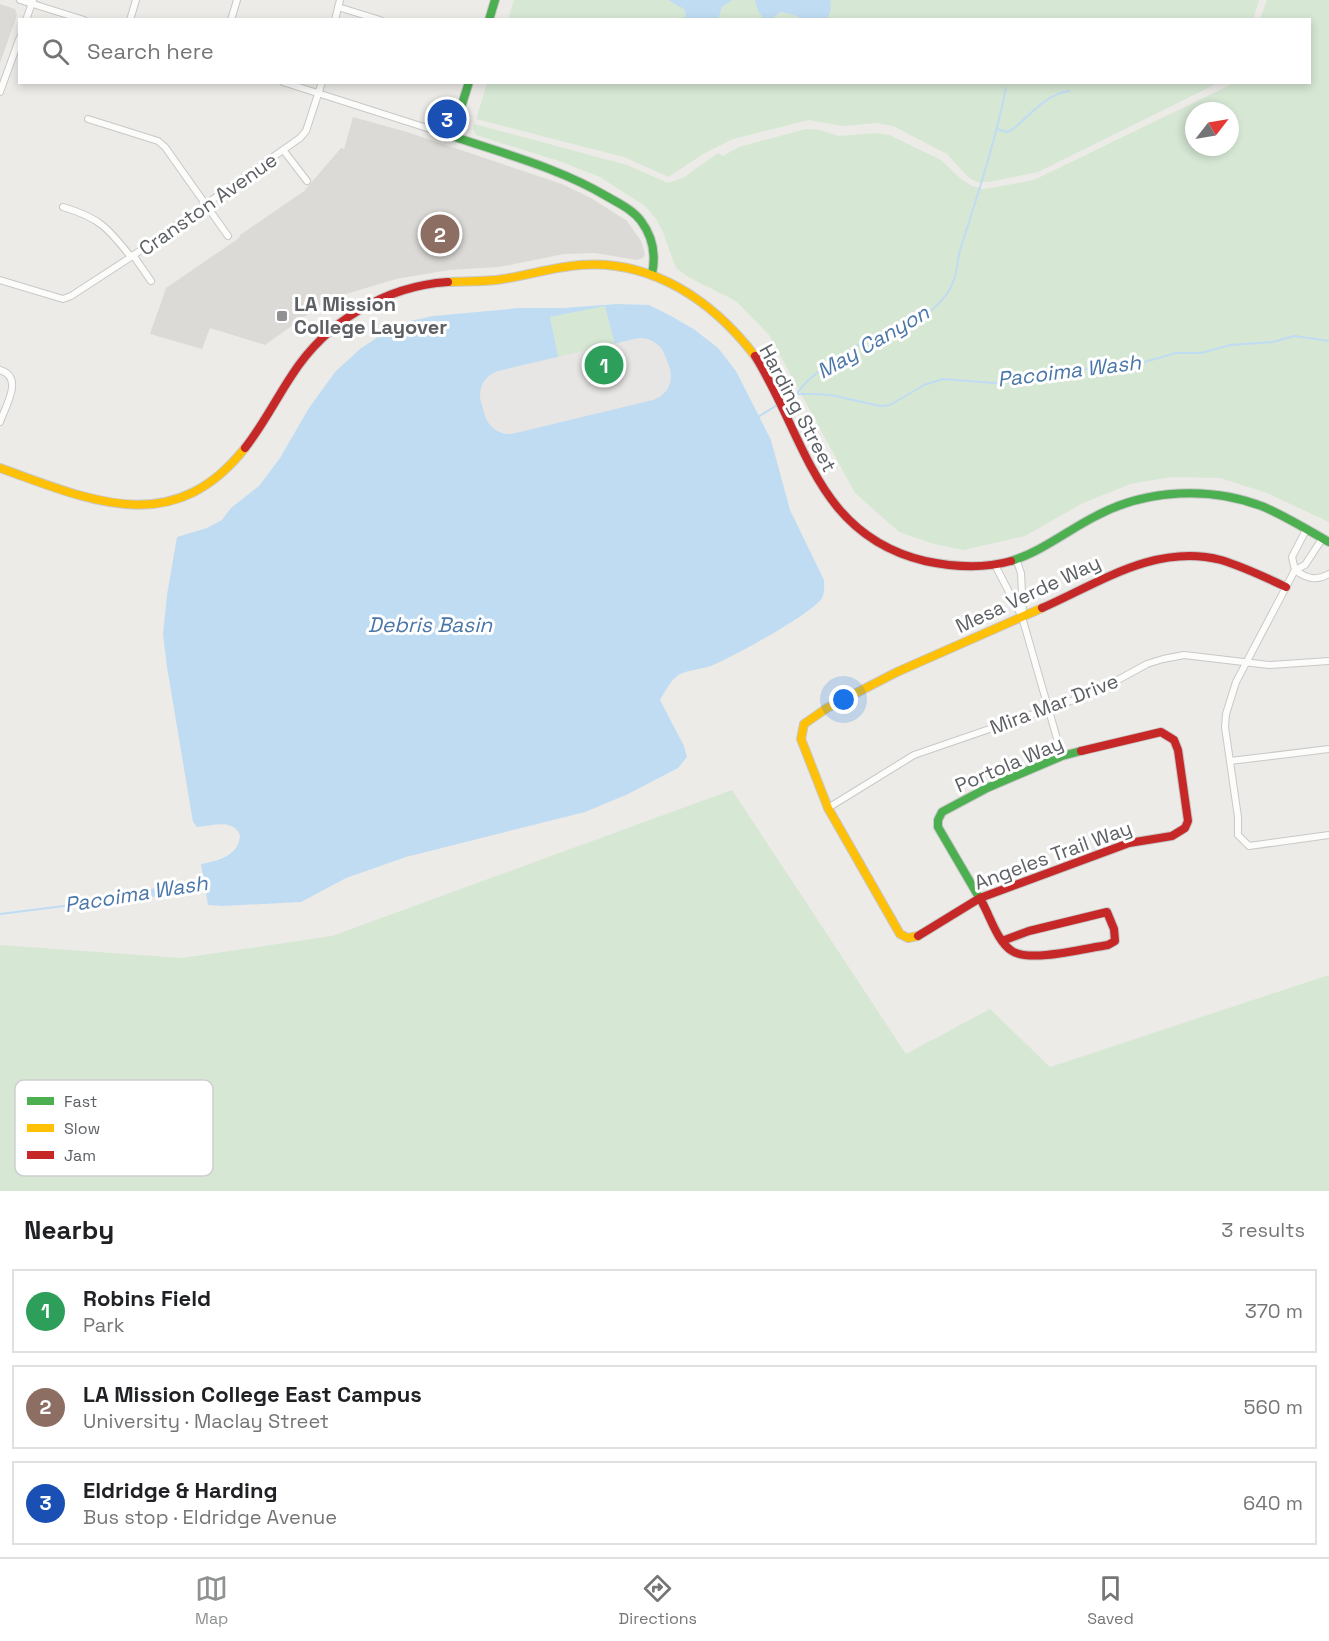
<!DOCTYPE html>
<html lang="en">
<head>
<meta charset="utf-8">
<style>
	:root { --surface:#fff; --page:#f6f6f6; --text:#202124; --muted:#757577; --line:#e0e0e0; --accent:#8f9192 }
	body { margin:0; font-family:"Space Grotesk",sans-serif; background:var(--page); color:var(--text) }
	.compass { position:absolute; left:1185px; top:102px; width:54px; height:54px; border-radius:50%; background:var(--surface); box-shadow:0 3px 9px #0003; rotate:59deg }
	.you { position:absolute; left:844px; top:700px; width:21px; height:21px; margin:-15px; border:4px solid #fff; border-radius:50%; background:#1a73e8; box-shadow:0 0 0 9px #1a73e833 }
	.badge { display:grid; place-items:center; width:39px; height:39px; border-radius:50%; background:var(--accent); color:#fff; font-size:20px; font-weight:700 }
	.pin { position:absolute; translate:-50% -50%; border:3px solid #fff; box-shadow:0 2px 6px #0006 }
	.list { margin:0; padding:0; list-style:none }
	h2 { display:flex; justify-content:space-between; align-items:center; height:78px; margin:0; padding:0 24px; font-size:26px }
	h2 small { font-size:20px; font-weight:400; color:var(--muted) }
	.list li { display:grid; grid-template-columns:39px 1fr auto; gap:18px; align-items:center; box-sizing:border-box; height:84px; margin:0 12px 12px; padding:0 12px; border:2px solid var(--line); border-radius:0px }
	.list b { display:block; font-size:22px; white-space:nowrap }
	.list p { margin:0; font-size:20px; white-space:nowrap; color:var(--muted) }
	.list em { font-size:20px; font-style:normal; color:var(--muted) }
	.icon { flex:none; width:33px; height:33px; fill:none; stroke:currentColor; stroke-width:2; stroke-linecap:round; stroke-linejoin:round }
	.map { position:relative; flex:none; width:1329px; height:1191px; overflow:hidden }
	.search { position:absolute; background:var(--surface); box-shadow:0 3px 9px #0003; left:18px; right:18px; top:18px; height:66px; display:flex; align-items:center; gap:15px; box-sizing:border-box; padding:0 21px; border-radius:0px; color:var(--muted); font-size:22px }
	.sheet { height:366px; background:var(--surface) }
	nav { display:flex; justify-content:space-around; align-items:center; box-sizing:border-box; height:84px; border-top:2px solid var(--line); background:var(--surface); font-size:16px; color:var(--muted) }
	nav a { display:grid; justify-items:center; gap:3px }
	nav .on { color:var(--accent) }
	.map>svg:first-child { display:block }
	.education { fill:#dcdad6 }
	.green { fill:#d6e7d4; fill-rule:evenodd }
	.water { fill:#bfdcf2; fill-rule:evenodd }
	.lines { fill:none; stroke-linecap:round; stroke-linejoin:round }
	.stream { stroke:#bfdcf2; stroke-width:2 }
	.canal { stroke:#bfdcf2; stroke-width:8 }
	.runway { stroke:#e8e6e4; stroke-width:50 }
	.street-casing { stroke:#c8c8c8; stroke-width:8 }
	.fast-casing { stroke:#c7c7c8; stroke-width:10 }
	.slow-casing { stroke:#c7c7c8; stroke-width:10 }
	.jam-casing { stroke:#c7c7c8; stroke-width:10 }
	.street { stroke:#fcfcfb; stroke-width:6 }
	.fast { stroke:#4caf50; stroke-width:8 }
	.slow { stroke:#ffc107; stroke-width:8 }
	.jam { stroke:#c62828; stroke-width:8 }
	.poi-dot { fill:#8f9192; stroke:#fff; stroke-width:2 }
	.labels { text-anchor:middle; stroke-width:6; stroke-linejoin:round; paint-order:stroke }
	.street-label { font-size:20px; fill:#5d6064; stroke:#fff }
	.poi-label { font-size:20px; font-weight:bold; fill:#5d6064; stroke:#fff; text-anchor:start }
	.water-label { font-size:21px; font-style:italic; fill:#4a76a8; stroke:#fff }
	.key { fill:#fff; stroke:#cecfd0; stroke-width:1.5 }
	.key-label { font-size:16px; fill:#5d6064 }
</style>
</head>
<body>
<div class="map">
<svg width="1329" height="1191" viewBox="0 0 1329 1191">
	<rect width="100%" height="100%" fill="#ecebe7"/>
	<g class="education">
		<polygon points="0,4 15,9 17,15 0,63"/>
		<polygon points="353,117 407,132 562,184 591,198 627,221 641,241 645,254 643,258 637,260 595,253 564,254 499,267 449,270 396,279 329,299 265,345 210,328 202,349 150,334 166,288 239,238 240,235 304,191 341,148 344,149"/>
	</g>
	<g class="green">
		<polygon points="514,0 1259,0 1253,20 508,20"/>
		<path d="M1267,0H1329V522L1267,493L1220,478L1171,477L1130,484L1081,504L1025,536L964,550L934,544L899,532L855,493L769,335L736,301L690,278L676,268L663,232L656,219L645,206L600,177L559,161L476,135L473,129L474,124L627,165L668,183L683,178L718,153L723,156L739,147L806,129L820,130L839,136L875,133L889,135L941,160L960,178L972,186L982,189L991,188L1034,180L1234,83L1310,82V20L1260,19ZM1194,111H1230V147H1194Z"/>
		<polygon points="487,83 487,82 1218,83 1038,172 989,182 977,182 969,178 947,154 893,126 876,123 843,126 809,120 733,139 703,154 669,177 624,157 476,119"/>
		<polygon points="605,305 619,360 645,355 654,385 506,418 499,383 561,370 550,317"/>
		<polygon points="732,790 906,1054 990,1009 1050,1067 1329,975 1329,1191 0,1191 0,945 182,958 332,936"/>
	</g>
	<g class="water">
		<polygon points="668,0 732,0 722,7 718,19 683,20 686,15 684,9"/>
		<polygon points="755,0 830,0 831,9 827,19 802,19 795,15 780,12 772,19 764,19 758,11"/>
		<path d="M617,304L649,305L671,316L695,330L718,348L736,371L771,440L790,510L824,580C824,586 825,592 822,598C812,614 731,658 711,666C701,669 689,670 680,674C671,679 665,692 660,700L684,746L687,757L678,768L626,795L585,812L406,857L346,878L301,902L223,906L208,905L201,864C218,861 239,856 240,835C233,818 212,826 197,827L193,822L167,667L163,634L167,595L177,537L207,528L222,520L231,508L259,486L280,458L309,408L335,372L360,349L390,329L406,322L433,316L520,308H564ZM605,306L619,361L645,355L653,385L506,418L499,383L561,370L550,317Z"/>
	</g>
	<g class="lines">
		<g class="stream">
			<path d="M997,129L1006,132L1012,130C1029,116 1046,94 1069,91"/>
			<path d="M797,394C809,372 868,338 893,327C905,322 917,322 927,314C937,306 949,294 953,282C958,271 957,258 961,247C978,194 995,142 1006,88"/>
			<polyline points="784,401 797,394 815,394 831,395 880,406 890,405 924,385 943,379 994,383 1008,382 1073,369 1123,368 1176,353 1201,353 1230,345 1273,342 1294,336 1329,341"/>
			<polyline points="758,417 779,404"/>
			<polyline points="0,914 120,899"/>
		</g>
		<polyline class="canal" points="120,899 214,881"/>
		<polygon class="runway" points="641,363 646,376 509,409 505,395"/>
		<defs>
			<g id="street">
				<polyline points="20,0 84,20"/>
				<polyline points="338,7 380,20"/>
				<polyline points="26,20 33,0"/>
				<polyline points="130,20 136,0"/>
				<polyline points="231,20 237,0"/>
				<polyline points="335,20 340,0"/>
				<polyline points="283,82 452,136"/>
				<polyline points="0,92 20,37"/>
				<polyline points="88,119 158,141 165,147 228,236"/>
				<polyline points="284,151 307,181"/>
				<path d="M63,207C100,218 108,228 131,257"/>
				<polyline points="133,255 151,281"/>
				<polyline points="0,280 63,299 71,296 131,257 300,138 306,131 322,82"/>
				<path d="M0,370C24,377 6,405 0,422"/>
				<polyline points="1322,539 1305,565 1295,570 1236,682 1226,714 1225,727 1238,817 1238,835 1249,846 1329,835"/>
				<polyline points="1016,559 1021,573 1023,614"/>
				<polyline points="995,565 1022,617 1062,756"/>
				<polyline points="1295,570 1292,557 1306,530"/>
				<path d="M1295,570C1307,579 1316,581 1329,574"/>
				<polyline points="1230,761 1329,749"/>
				<polyline points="828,808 914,755 1094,693 1147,664 1163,659 1184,655 1269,665 1329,661"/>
			</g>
			<g id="fast">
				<polyline points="489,20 495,0"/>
				<path d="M469,82L452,136C505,154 559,168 608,197C620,204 633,210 641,221C653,237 656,255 652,274"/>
				<path d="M1011,561C1041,552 1068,530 1096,516C1146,489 1211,486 1264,507C1287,517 1308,530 1329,542"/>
				<polyline points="983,904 938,827 938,820 942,812 987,788 1062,756 1081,751"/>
			</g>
			<g id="slow">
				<path d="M448,282C466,281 485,282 503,279C529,275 554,267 580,265C652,259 713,301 755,356"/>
				<path d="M0,468C92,501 173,539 245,448"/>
				<polyline points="918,936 908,938 900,934 828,808 801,739 804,724 827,708 897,672 1042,608"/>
			</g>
			<g id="jam">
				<path d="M755,356C806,438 816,535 925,561C953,567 983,569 1011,561"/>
				<path d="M245,448C263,425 276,399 292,375C326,322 385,286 448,282"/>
				<path d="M1042,608C1099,583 1156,543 1221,560C1244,567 1265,577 1286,587"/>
				<path d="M983,904C991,919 998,942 1012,951C1030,963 1086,948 1108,945L1115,941L1114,929L1107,912L1029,931L1002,941"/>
				<polyline points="918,936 980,898 1129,843 1172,836 1185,828 1188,821 1178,750 1174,740 1161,732 1081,751"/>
			</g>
		</defs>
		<use href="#street" class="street-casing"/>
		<use href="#fast" class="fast-casing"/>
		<use href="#slow" class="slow-casing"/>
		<use href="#jam" class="jam-casing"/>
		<use href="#street" class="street"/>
		<use href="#fast" class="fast"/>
		<use href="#slow" class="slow"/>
		<use href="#jam" class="jam"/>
	</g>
	<rect class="poi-dot" x="276" y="310" width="12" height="12" rx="3"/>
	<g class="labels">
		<g class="street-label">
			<text transform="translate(208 204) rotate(-35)" y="7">Cranston Avenue</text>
			<text transform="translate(798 408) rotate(62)" y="7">Harding Street</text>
			<text transform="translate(1028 594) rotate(-25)" y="7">Mesa Verde Way</text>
			<text transform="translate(1054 704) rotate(-21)" y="7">Mira Mar Drive</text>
			<text transform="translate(1009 764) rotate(-23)" y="7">Portola Way</text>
			<text transform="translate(1053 855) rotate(-20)" y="7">Angeles Trail Way</text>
		</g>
		<g class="poi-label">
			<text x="294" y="311">LA Mission<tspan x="294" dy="23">College Layover</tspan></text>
		</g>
		<g class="water-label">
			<text transform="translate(873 342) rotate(-30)" y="7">May Canyon</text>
			<text transform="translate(1069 371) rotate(-7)" y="7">Pacoima Wash</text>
			<text x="430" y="632">Debris Basin</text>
			<text transform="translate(136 894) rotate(-9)" y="7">Pacoima Wash</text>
		</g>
	</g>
	<rect x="15" y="1080" width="198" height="96" rx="9" class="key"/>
	<rect x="27" y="1097" width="27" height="8" fill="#4caf50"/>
	<rect x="27" y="1124" width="27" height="8" fill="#ffc107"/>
	<rect x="27" y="1151" width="27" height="8" fill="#c62828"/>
	<g class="key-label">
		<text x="64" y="1107">Fast</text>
		<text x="64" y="1134">Slow</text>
		<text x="64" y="1161">Jam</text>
	</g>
</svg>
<svg class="compass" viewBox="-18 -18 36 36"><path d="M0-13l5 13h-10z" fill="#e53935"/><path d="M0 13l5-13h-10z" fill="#757577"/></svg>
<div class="you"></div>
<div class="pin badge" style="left:604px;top:365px;background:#2e9e5b">1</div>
<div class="pin badge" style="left:440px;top:234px;background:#8d6e63">2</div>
<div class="pin badge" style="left:447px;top:119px;background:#1a4fb4">3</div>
<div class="search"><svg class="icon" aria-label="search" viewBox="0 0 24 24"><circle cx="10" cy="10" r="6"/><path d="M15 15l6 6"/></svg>Search here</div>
</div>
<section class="sheet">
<h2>Nearby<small>3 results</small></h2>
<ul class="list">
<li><span class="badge" style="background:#2e9e5b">1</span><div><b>Robins Field</b><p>Park</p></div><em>370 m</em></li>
<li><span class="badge" style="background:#8d6e63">2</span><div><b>LA Mission College East Campus</b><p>University · Maclay Street</p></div><em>560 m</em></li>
<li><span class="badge" style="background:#1a4fb4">3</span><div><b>Eldridge &amp; Harding</b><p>Bus stop · Eldridge Avenue</p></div><em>640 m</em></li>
</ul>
</section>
<nav>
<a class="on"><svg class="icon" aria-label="map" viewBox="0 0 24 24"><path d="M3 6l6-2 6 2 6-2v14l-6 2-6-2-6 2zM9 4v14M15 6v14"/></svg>Map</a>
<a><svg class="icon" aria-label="directions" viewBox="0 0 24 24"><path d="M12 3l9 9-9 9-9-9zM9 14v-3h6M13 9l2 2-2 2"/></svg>Directions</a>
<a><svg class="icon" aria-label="saved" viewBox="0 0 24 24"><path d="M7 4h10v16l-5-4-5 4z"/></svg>Saved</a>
</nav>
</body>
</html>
